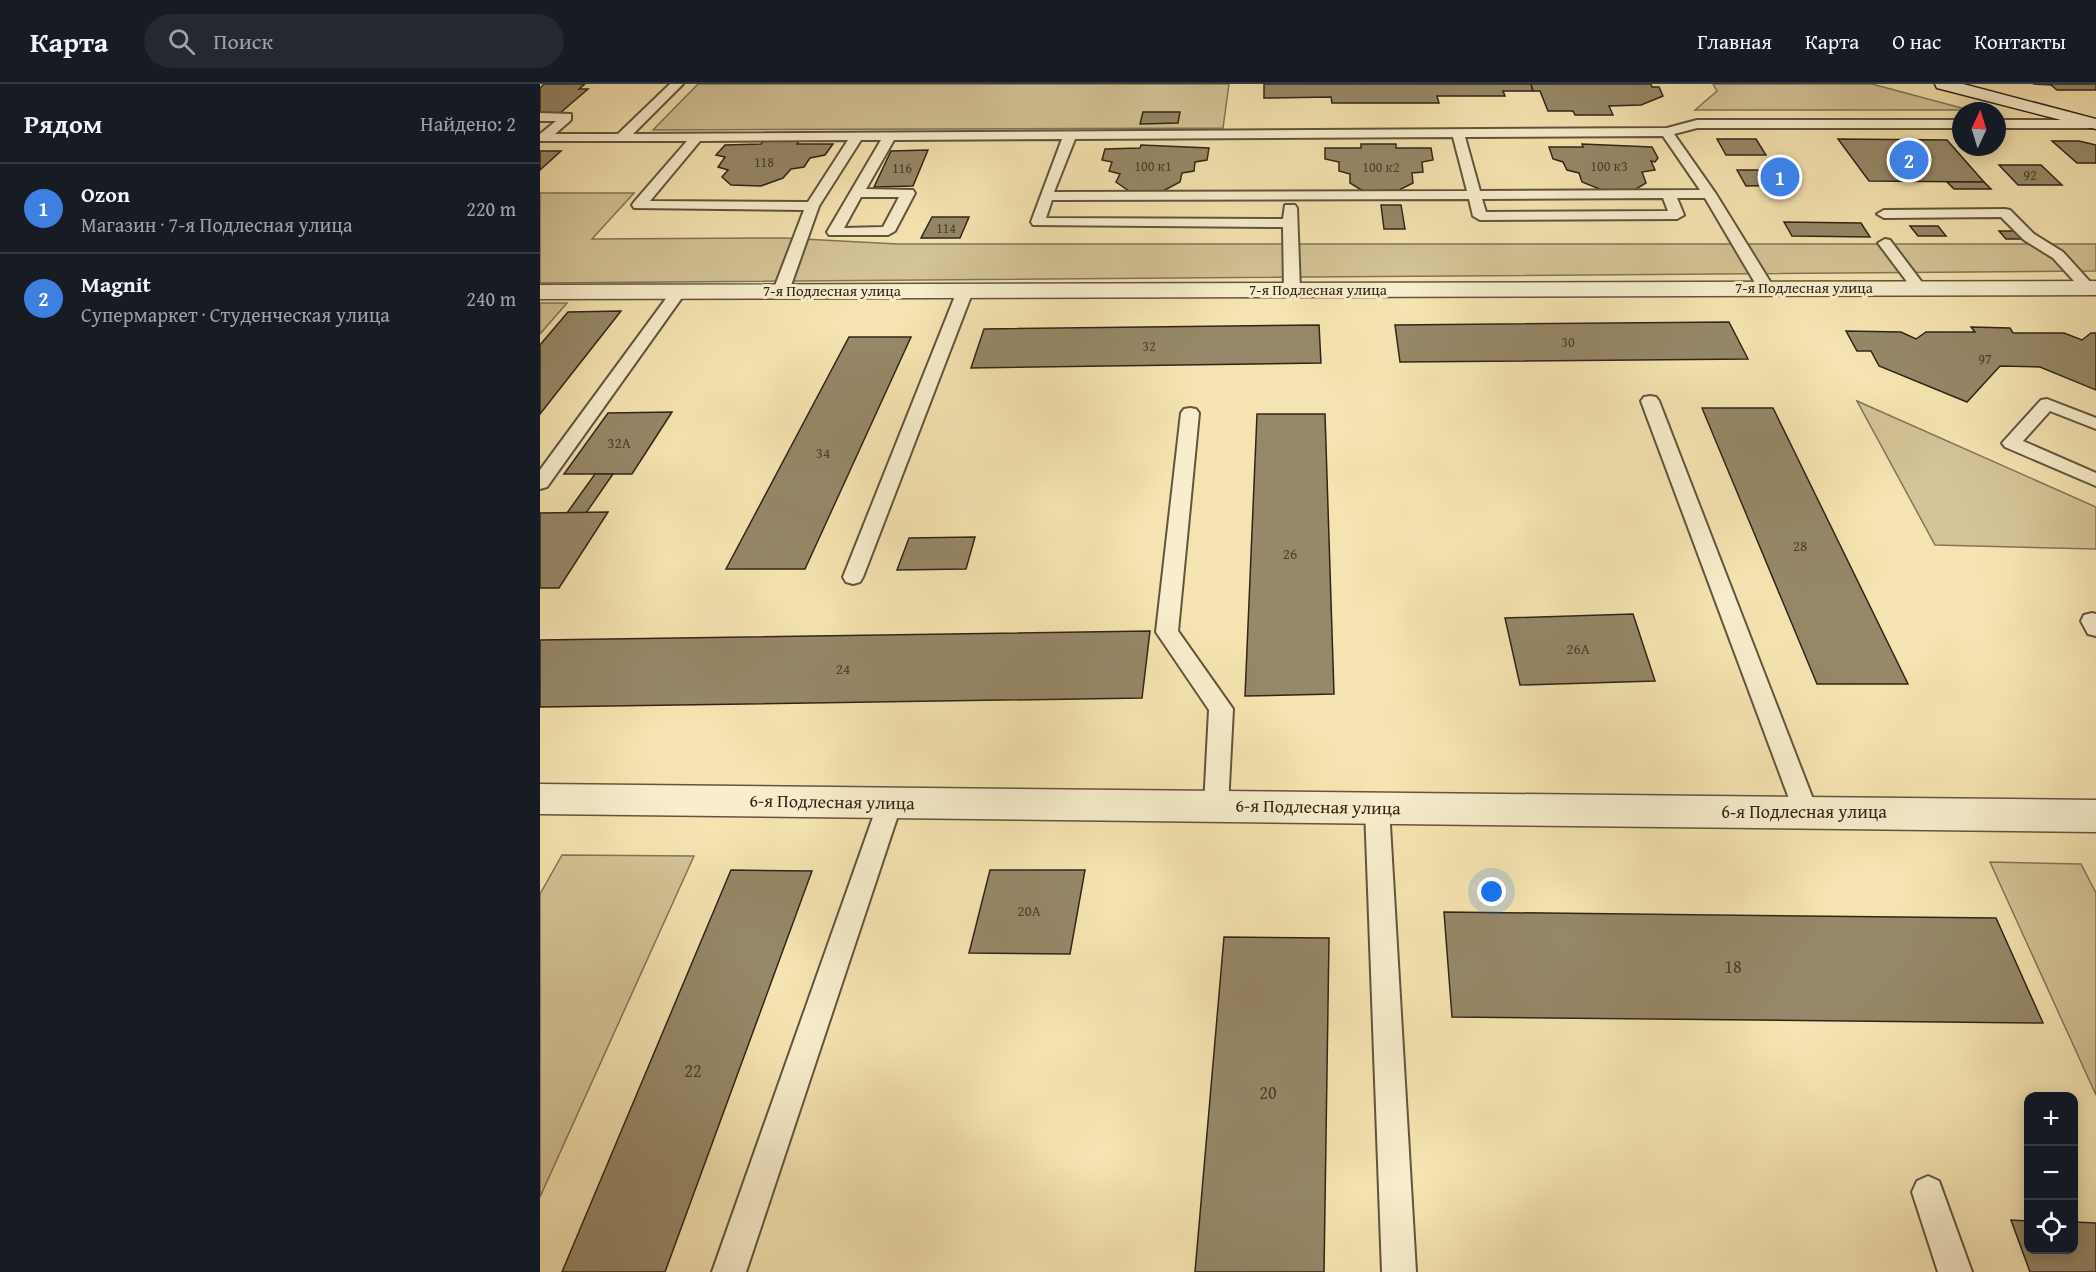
<!DOCTYPE html>
<html lang="ru">
<head>
<meta charset="utf-8">
<style>
	:root { --surface:#171b24; --page:#242831; --text:#f1f3f6; --muted:#9ea1a6; --line:#363941; --accent:#0b8043 }
	body { margin:0; font-family:"Gentium Book Plus",serif; background:var(--page); color:var(--text) }
	.controls { position:absolute; right:18px; bottom:18px; display:grid; overflow:hidden; border-radius:12px; box-shadow:0 3px 15px #0003 }
	.controls button { width:54px; height:54px; display:grid; place-items:center; padding:0; border:0; border-bottom:2px solid var(--line); background:var(--surface); color:var(--text); font:30px sans-serif }
	.compass { position:absolute; left:1412px; top:18px; width:54px; height:54px; border-radius:50%; background:var(--surface); box-shadow:0 3px 15px #0003; rotate:4deg }
	.you { position:absolute; left:952px; top:808px; width:21px; height:21px; margin:-15px; border:4px solid #fff; border-radius:50%; background:#1a73e8; box-shadow:0 0 0 9px #1a73e833 }
	.badge { display:grid; place-items:center; width:39px; height:39px; border-radius:50%; background:var(--accent); color:#fff; font-size:20px; font-weight:700 }
	.pin { position:absolute; translate:-50% -50%; border:3px solid #fff; box-shadow:0 2px 6px #0006 }
	.list { margin:0; padding:0; list-style:none }
	h2 { display:flex; justify-content:space-between; align-items:center; height:78px; margin:0; padding:0 24px; font-size:26px }
	h2 small { font-size:20px; font-weight:400; color:var(--muted) }
	.list li { display:grid; grid-template-columns:39px 1fr auto; gap:18px; align-items:center; box-sizing:border-box; height:90px; padding:0 24px; border-top:2px solid var(--line) }
	.list b { display:block; font-size:22px; white-space:nowrap }
	.list p { margin:0; font-size:20px; white-space:nowrap; color:var(--muted) }
	.list em { font-size:20px; font-style:normal; color:var(--muted) }
	.icon { flex:none; width:33px; height:33px; fill:none; stroke:currentColor; stroke-width:2; stroke-linecap:round; stroke-linejoin:round }
	.map { position:relative; flex:none; width:1556px; height:1188px; overflow:hidden }
	header { display:flex; align-items:center; gap:36px; box-sizing:border-box; height:84px; padding:0 30px; background:var(--surface); border-bottom:2px solid var(--line) }
	header strong { font-size:28px }
	nav { display:flex; gap:33px; margin-inline-start:auto; font-size:21px }
	.search { width:420px; height:54px; background:var(--page); display:flex; align-items:center; gap:15px; box-sizing:border-box; padding:0 21px; border-radius:33px; color:var(--muted); font-size:22px }
	main { display:flex }
	aside { flex:1; background:var(--surface) }
	.map>svg:first-child { display:block }
	.green { fill:#d4c497; stroke:#827458; stroke-width:1.5 }
	.building { fill:#968868; stroke:#302518; stroke-width:1.5 }
	.lines { fill:none; stroke-linecap:round; stroke-linejoin:round }
	.lane-casing { stroke:#61553e; stroke-width:4 }
	.street-casing { stroke:#61553e; stroke-width:3 }
	.secondary-casing { stroke:#302518; stroke-width:3 }
	.lane { fill:#f8edcc; fill-rule:evenodd }
	.street { fill:#f8edcc; fill-rule:evenodd }
	.secondary { fill:#f8edcc; fill-rule:evenodd }
	.labels { text-anchor:middle; stroke-width:6; stroke-linejoin:round; paint-order:stroke }
	.far-number-label { font-size:14px; fill:#4a3e2c }
	.far-street-label { font-size:15px; fill:#302518; stroke:#f8edcc }
	.number-label { font-size:15px; fill:#4a3e2c }
	.street-label { font-size:18px; fill:#302518; stroke:#f8edcc }
	.near-number-label { font-size:18px; fill:#4a3e2c }
</style>
</head>
<body>
<header>
<strong>Карта</strong>
<div class="search"><svg class="icon" aria-label="search" viewBox="0 0 24 24"><circle cx="10" cy="10" r="6"/><path d="M15 15l6 6"/></svg>Поиск</div>
<nav><a>Главная</a><a>Карта</a><a>О нас</a><a>Контакты</a></nav>
</header>
<main>
<aside>
<h2>Рядом<small>Найдено: 2</small></h2>
<ul class="list">
<li><span class="badge" style="background:#3f7fe0">1</span><div><b>Ozon</b><p>Магазин · 7-я Подлесная улица</p></div><em>220 m</em></li>
<li><span class="badge" style="background:#3f7fe0">2</span><div><b>Magnit</b><p>Супермаркет · Студенческая улица</p></div><em>240 m</em></li>
</ul>
</aside>
<div class="map">
<svg width="1556" height="1188" viewBox="0 0 1556 1188">
	<rect width="100%" height="100%" fill="#f5e4b1"/>
	<filter id="stains"><feTurbulence type="fractalNoise" baseFrequency=".00333" numOctaves="4"/><feColorMatrix values="0 0 0 0 .2 0 0 0 0 .09 0 0 0 0 .02 0 0 0 .5 -.17"/></filter>
	<radialGradient id="worn" r=".72"><stop offset=".6" stop-color="#630" stop-opacity="0"/><stop offset="1" stop-color="#630" stop-opacity=".3"/></radialGradient>
	<g class="green">
		<polygon points="158,0 689,0 683,44 113,46"/>
		<polygon points="1173,0 1332,0 1429,26 1155,26 1177,7"/>
		<polygon points="0,109 94,109 52,155 244,154 358,160 1556,160 1556,187 0,199"/>
		<polygon points="0,219 27,219 0,250"/>
		<polygon points="1317,317 1556,423 1556,465 1395,461"/>
		<polygon points="22,771 154,772 0,1113 0,810"/>
		<polygon points="1450,778 1541,780 1556,809 1556,1011"/>
	</g>
	<g class="building">
		<polygon points="4,0 45,0 39,5 48,5 20,29 0,30 0,4"/>
		<polygon points="724,0 991,0 993,7 963,7 965,12 897,12 899,19 792,19 791,13 724,14"/>
		<polygon points="991,0 1111,0 1112,3 1119,3 1123,12 1101,21 1069,22 1073,31 1035,31 1033,27 1008,27 1000,7 993,7"/>
		<polygon points="1493,0 1556,0 1556,6 1517,6 1511,1"/>
		<polygon points="603,28 640,28 638,39 600,40"/>
		<polygon points="1177,55 1216,55 1226,71 1186,71"/>
		<polygon points="1298,55 1407,56 1444,98 1329,97"/>
		<polygon points="223,57 259,57 257,60 293,60 285,71 270,74 264,83 251,85 243,94 221,102 191,101 182,93 188,86 178,83 185,73 176,71 185,61 221,60"/>
		<polygon points="1512,57 1539,57 1556,61 1556,79 1537,79"/>
		<polygon points="821,60 856,60 856,64 891,64 893,76 882,78 883,88 872,89 873,99 859,106 823,107 810,99 810,90 799,87 799,78 785,75 785,64 821,64"/>
		<polygon points="1042,60 1112,63 1118,74 1115,78 1111,77 1115,86 1102,88 1106,99 1093,107 1062,106 1042,98 1039,89 1027,86 1023,78 1013,75 1009,63 1043,63"/>
		<polygon points="601,61 669,64 667,76 655,78 654,87 642,89 640,98 623,107 589,107 576,98 580,90 569,87 572,78 562,76 565,65 600,64"/>
		<polygon points="388,66 373,102 334,103 351,67"/>
		<polygon points="0,67 21,67 0,86"/>
		<polygon points="1459,81 1501,81 1522,101 1478,101"/>
		<polygon points="1197,86 1240,86 1251,101 1206,102"/>
		<polygon points="1407,98 1444,98 1451,105 1414,105"/>
		<polygon points="841,121 861,121 865,145 844,145"/>
		<polygon points="392,133 429,133 420,154 381,154"/>
		<polygon points="1244,138 1321,139 1330,153 1252,152"/>
		<polygon points="1370,142 1398,142 1406,152 1378,152"/>
		<polygon points="1459,147 1480,147 1487,155 1466,155"/>
		<polygon points="81,227 0,330 0,261 28,228"/>
		<polygon points="1189,238 1208,275 860,278 855,241"/>
		<polygon points="779,241 781,279 431,284 444,245"/>
		<polygon points="1431,243 1470,244 1473,249 1524,249 1542,256 1551,249 1556,249 1556,306 1500,283 1460,282 1427,318 1339,282 1331,267 1317,267 1306,247 1361,248 1376,255 1386,248 1435,248"/>
		<polygon points="309,253 371,253 265,485 186,485"/>
		<polygon points="1162,324 1233,324 1368,600 1277,600"/>
		<polygon points="132,328 92,390 24,390 68,329"/>
		<polygon points="717,330 785,330 794,610 705,612"/>
		<polygon points="55,390 73,390 46,429 27,429"/>
		<polygon points="68,428 19,504 0,504 0,429"/>
		<polygon points="435,453 426,485 357,486 369,454"/>
		<polygon points="1093,530 1115,597 980,601 965,534"/>
		<polygon points="610,547 602,614 0,623 0,556"/>
		<polygon points="191,786 272,787 125,1188 22,1188"/>
		<polygon points="450,786 545,786 530,870 429,869"/>
		<polygon points="904,828 1456,834 1503,939 912,933"/>
		<polygon points="684,853 789,854 784,1188 655,1188"/>
		<polygon points="1471,1136 1488,1137 1488,1166 1534,1166 1534,1138 1556,1139 1556,1188 1490,1188"/>
	</g>
	<g class="lines">
		<defs>
			<g id="lane">
				<path d="M130,0H143L93,50L1127,44L1157,36H1421V44H1157L1134,50L1176,110L1234,204L1226,209L1218,204L1165,114H1137L1144,131L1137,135L940,136L933,132L929,115L512,116L506,134L743,135L745,121H755L757,124L760,206L752,211L744,206L743,143L493,141L491,138L522,55L354,56L326,105L373,106L375,109L355,147L348,151H289L287,148L341,56H321L279,122L249,207L241,212L233,207L264,126L94,124L92,121L94,118L147,57H0V50L16,37H0V29L31,30V36L15,50H78ZM1123,52L1160,106L940,107L925,53ZM913,53L927,107L514,108L535,55ZM308,56L268,118L110,117L160,57ZM321,113H359L343,143L304,144ZM1123,114L1128,127L946,128L942,115Z"/>
				<rect x="1457" y="36" width="99" height="8"/>
				<polygon points="1465,125 1470,126 1494,150 1523,168 1553,201 1556,204 1553,207 1543,207 1513,174 1484,156 1461,133 1344,134 1337,130 1344,126"/>
				<polygon points="1345,155 1350,156 1384,201 1387,204 1384,207 1374,207 1338,159"/>
				<polygon points="425,202 433,207 323,493 320,498 313,500 306,498 303,493 417,207"/>
				<polygon points="138,203 146,208 7,403 0,405 0,386 133,205"/>
				<polygon points="1110,312 1116,313 1119,317 1278,728 1275,736 1266,739 1257,736 1254,728 1101,317 1104,313"/>
				<polygon points="1507,315 1556,334 1556,345 1510,327 1483,357 1556,389 1556,402 1465,363 1462,359 1501,316"/>
				<polygon points="650,324 656,325 659,329 638,547 693,625 688,722 685,729 676,733 667,729 664,722 669,626 616,548 641,329 644,325"/>
				<polygon points="1552,529 1556,530 1556,552 1548,550 1541,537 1544,531"/>
				<polygon points="350,709 359,712 362,719 206,1188 172,1188 338,719 341,712"/>
				<polygon points="837,713 846,717 849,724 876,1188 842,1188 825,724 828,717"/>
				<polygon points="1388,1092 1399,1097 1432,1188 1398,1188 1372,1108 1377,1097"/>
			</g>
			<g id="street">
				<polygon points="1556,197 1556,211 0,215 0,201"/>
				<polygon points="0,700 1556,716 1556,748 0,730"/>
			</g>
			<polygon id="secondary" points="1395,0 1423,0 1556,35 1556,45 1397,4"/>
		</defs>
		<use href="#lane" class="lane-casing"/>
		<use href="#street" class="street-casing"/>
		<use href="#secondary" class="secondary-casing"/>
		<use href="#lane" class="lane"/>
		<use href="#street" class="street"/>
		<use href="#secondary" class="secondary"/>
	</g>
	<g class="labels">
		<g class="far-number-label">
			<text x="224" y="83">118</text>
			<text x="613" y="87">100 к1</text>
			<text x="1069" y="87">100 к3</text>
			<text x="841" y="88">100 к2</text>
			<text x="362" y="89">116</text>
			<text x="1490" y="96">92</text>
			<text x="406" y="149">114</text>
			<text x="1028" y="263">30</text>
			<text x="609" y="267">32</text>
			<text x="1445" y="280">97</text>
		</g>
		<g class="far-street-label">
			<text x="1264" y="209">7-я Подлесная улица</text>
			<text x="778" y="211">7-я Подлесная улица</text>
			<text x="292" y="212">7-я Подлесная улица</text>
		</g>
		<g class="number-label">
			<text x="79" y="364">32А</text>
			<text x="283" y="374">34</text>
			<text x="1260" y="467">28</text>
			<text x="750" y="475">26</text>
			<text x="1038" y="570">26А</text>
			<text x="303" y="590">24</text>
			<text x="489" y="832">20А</text>
		</g>
		<g class="street-label">
			<text transform="translate(292 718) rotate(1)" y="6">6-я Подлесная улица</text>
			<text transform="translate(778 723) rotate(1)" y="6">6-я Подлесная улица</text>
			<text x="1264" y="734">6-я Подлесная улица</text>
		</g>
		<g class="near-number-label">
			<text x="1193" y="889">18</text>
			<text x="153" y="993">22</text>
			<text x="728" y="1015">20</text>
		</g>
	</g>
	<rect width="100%" height="100%" filter="url(#stains)"/>
	<rect width="100%" height="100%" fill="url(#worn)"/>
</svg>
<div class="controls">
<button>+</button>
<button>−</button>
<button><svg class="icon" aria-label="locate" viewBox="0 0 24 24"><circle cx="12" cy="12" r="6"/><path d="M12 2v4M12 18v4M2 12h4M18 12h4"/></svg></button>
</div>
<svg class="compass" viewBox="-18 -18 36 36"><path d="M0-13l5 13h-10z" fill="#e53935"/><path d="M0 13l5-13h-10z" fill="#9ea1a6"/></svg>
<div class="you"></div>
<div class="pin badge" style="left:1240px;top:93px;background:#3f7fe0">1</div>
<div class="pin badge" style="left:1369px;top:76px;background:#3f7fe0">2</div>
</div>
</main>
</body>
</html>
